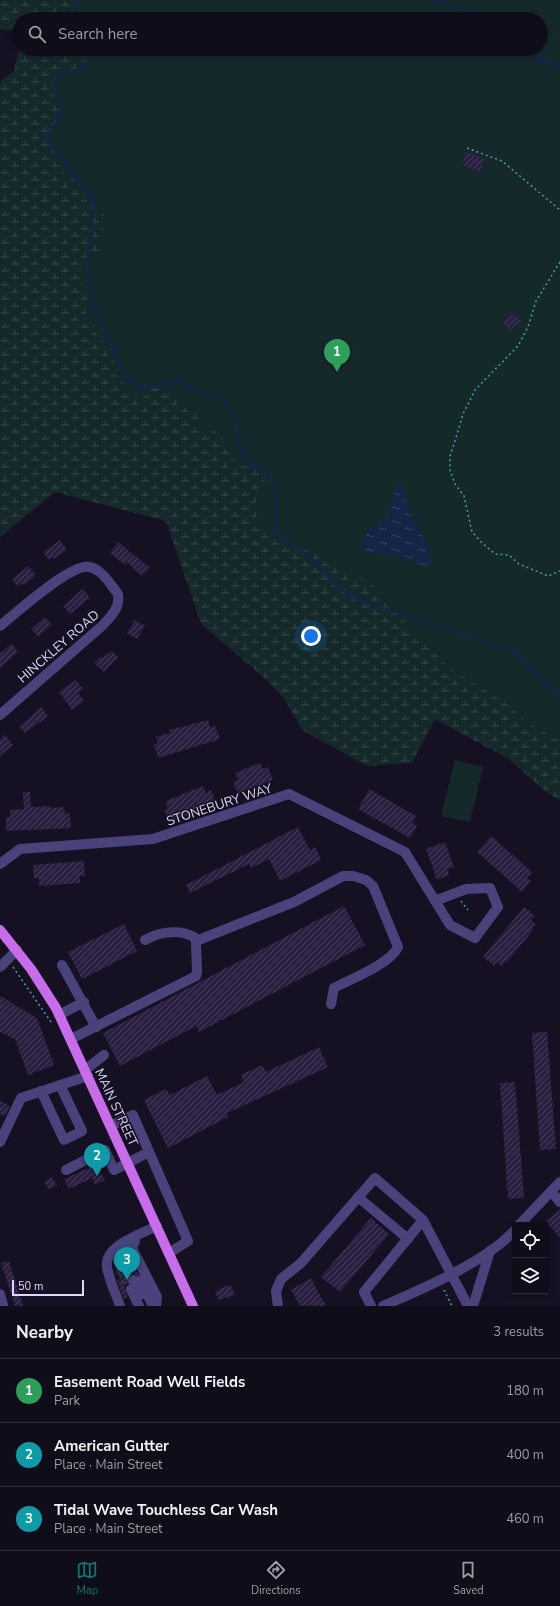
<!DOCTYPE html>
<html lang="en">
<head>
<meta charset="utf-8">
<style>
	:root { --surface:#100d1a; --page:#1e1b27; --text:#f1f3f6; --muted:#9c9ca2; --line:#302d39; --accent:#0f766e }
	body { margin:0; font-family:"Nunito Sans",sans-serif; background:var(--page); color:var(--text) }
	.controls { position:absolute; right:12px; bottom:12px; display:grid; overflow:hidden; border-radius:0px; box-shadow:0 2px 6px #0003 }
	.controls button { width:36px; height:36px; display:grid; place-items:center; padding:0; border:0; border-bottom:1px solid var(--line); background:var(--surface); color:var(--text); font:20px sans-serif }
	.scale { position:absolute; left:12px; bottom:10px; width:72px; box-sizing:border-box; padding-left:4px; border:2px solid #dfd7fa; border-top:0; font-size:11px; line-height:14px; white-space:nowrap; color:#dfd7fa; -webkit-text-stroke:3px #161122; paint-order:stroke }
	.you { position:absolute; left:311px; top:636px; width:14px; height:14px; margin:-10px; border:3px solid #fff; border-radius:50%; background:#1a73e8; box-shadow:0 0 0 6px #1a73e833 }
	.badge { display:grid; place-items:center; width:26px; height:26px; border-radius:50%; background:var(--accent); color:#fff; font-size:13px; font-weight:700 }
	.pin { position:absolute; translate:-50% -33px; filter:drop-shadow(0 1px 2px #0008) }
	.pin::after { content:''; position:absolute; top:21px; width:14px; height:12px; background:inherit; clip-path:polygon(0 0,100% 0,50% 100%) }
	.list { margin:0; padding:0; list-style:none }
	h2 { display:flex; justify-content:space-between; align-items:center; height:52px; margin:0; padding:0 16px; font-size:17px }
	h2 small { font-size:13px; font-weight:400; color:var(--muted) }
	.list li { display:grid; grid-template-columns:26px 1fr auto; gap:12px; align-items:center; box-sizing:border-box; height:64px; padding:0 16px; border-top:1px solid var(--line) }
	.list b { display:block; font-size:15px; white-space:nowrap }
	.list p { margin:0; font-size:13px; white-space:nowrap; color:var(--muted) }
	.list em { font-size:13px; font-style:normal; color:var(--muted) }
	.icon { flex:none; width:22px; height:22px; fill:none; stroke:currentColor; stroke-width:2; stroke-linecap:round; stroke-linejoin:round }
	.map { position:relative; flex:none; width:560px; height:1306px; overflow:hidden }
	.search { position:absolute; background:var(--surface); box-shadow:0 2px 6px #0003; left:12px; right:12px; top:12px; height:44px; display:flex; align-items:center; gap:10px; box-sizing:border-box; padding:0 14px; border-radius:22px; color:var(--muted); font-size:15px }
	.sheet { height:244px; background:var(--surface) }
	nav { display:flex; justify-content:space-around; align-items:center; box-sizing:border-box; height:56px; border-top:1px solid var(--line); background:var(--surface); font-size:11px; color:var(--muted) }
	nav a { display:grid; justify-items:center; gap:2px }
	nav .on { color:var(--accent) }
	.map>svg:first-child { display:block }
	.wetland { fill:url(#wetland-marsh) }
	.park { fill:#15292b }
	.water { fill:url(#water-ripples) }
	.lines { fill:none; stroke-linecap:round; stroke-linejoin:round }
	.stream { stroke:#162446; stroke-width:3 }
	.building { fill:url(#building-hatch) }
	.minor-tunnel { stroke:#342f42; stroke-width:10; stroke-dasharray:10 5; stroke-linecap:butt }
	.path { stroke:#3fa2a6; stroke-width:1.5; stroke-dasharray:2 3; stroke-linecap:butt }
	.minor { stroke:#4a427b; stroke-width:10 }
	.major { stroke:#c96ceb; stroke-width:10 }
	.labels { text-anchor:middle; stroke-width:3; stroke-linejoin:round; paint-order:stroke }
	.street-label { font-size:13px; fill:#dfd7fa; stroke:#161122 }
</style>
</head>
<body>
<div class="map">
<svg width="560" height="1306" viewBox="0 0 560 1306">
	<defs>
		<pattern id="wetland-marsh" width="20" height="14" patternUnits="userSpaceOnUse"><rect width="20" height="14" fill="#15292b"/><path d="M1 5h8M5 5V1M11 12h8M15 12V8" fill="none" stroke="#37474b"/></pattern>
		<pattern id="water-ripples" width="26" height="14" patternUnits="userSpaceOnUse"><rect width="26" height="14" fill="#162446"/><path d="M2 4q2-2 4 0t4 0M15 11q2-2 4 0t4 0" fill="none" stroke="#374362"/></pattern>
		<pattern id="building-hatch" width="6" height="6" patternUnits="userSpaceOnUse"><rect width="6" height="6" fill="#2a1f40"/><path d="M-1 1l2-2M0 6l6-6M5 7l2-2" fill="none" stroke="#483f5c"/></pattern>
	</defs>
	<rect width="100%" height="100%" fill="#161122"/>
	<g class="wetland">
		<polygon points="0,0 499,0 521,19 19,19 19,31 0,29"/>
		<polygon points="19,49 541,49 560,640 560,800 546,792 509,759 435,719 412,763 367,766 302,730 283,697 260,674 201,624 166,521 55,492 0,537 0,82 14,71"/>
	</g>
	<g class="park">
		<path d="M79,0H560V741L523,720L509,705L450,668L419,637L378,589C353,571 322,556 294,545C283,540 271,541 263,532C255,523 253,501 259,491C260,487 263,484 265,480L261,469L237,465C231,458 222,434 216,432C211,430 205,432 200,431L197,425C199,418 199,415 194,409L179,407L167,385L155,381L147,394L139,400L129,397L125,385L115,374L113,357L111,353L106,349L102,339L86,324L87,295L82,287L79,274C83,264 98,262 103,252L99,240L106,221L105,216L81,196L74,180L62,172L61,162L56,150L47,141C50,130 63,123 62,110C61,98 44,83 57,72L72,70L85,65L87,56L84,49H541V19H73L76,5Z"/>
		<polygon points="455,760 483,767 470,822 441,816"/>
	</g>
	<path class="water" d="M398,482L403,485L409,509L428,547L431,566C421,569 413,561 404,558C393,554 372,555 365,550L363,535C393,516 386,512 398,482Z"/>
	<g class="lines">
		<g class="stream">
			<polyline points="432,0 495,19"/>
			<polyline points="73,19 77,3 80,0"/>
			<path d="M82,49C98,72 67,69 56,76C51,89 57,99 61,112C58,124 50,130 47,141L95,200L87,268L95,307L125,376C143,393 157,387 177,380L226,403L233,413L238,444L244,457L271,480L277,494L275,524L279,536L317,562L339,588L356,599L516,652L546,686L560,694"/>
			<polyline points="524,49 527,54 560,66"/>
		</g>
	</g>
	<g class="building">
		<polygon points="467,152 484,159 480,172 462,165"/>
		<polygon points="512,313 520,321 510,330 503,322"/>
		<polygon points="60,540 67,550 54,559 53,557 49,560 43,552"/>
		<polygon points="118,542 150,568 141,576 127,562 125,565 110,553"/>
		<polygon points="28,566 36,575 24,585 22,583 18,587 12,580"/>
		<polygon points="83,589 90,598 70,614 63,606"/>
		<polygon points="45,617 52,625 38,637 31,629"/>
		<polygon points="135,620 145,626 137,639 127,633"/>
		<polygon points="12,644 18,652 0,668 0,653"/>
		<polygon points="112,651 118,657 104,672 94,663 100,657 102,658"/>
		<polygon points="76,680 83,689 78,693 84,701 72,710 59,692"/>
		<polygon points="41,707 48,716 25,733 19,727"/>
		<polygon points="208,720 210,728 215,726 220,739 158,758 154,745 158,743 156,737 170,733 169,730"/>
		<polygon points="5,735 13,745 0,756 0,739"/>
		<polygon points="260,763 263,769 268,767 273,780 238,794 233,782 238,780 235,773"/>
		<polygon points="203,786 206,793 211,790 216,803 169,823 164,810 168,808 166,801"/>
		<polygon points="369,789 416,816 412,823 417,826 410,838 358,809"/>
		<polygon points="23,792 30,792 31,807 51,806 51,808 64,807 65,814 70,813 71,828 6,831 6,817 10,817 10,810 24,809"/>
		<polygon points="298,827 310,850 315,847 321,860 280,881 269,859 251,868 249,864 190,893 186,885"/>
		<polygon points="491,836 532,872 527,878 531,881 522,892 477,852"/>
		<polygon points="445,842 454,867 448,869 449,875 437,880 426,849"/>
		<polygon points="84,861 85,876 80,876 80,883 39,886 39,878 34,878 33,865"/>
		<polygon points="344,906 365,945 199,1032 196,1026 120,1066 103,1033"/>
		<polygon points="524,907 535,916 531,920 536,924 532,929 533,930 507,962 506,961 502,966 497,962 494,966 483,957"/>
		<polygon points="124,924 137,951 82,979 68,952"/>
		<polygon points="0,996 37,1018 54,1065 28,1075 15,1039 0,1032"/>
		<polygon points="547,1032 556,1149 540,1150 532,1033"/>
		<polygon points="319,1047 328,1067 227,1113 228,1117 168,1148 144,1100 166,1089 170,1095 207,1076 217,1095 244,1082 241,1075 262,1065 266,1072"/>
		<polygon points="515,1082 524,1198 508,1199 500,1083"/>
		<polygon points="0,1101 10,1106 5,1116 0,1114"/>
		<polygon points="96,1165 105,1180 95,1185 92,1178 69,1189 64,1179"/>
		<polygon points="52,1177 57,1185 49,1190 44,1182"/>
		<polygon points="560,1210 560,1238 546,1221"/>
		<polygon points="371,1218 389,1234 340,1292 321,1277"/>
		<polygon points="9,1261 23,1306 15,1306 1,1263"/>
		<polygon points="132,1261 139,1275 133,1274 127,1277 127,1283 124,1285 128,1297 124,1299 117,1280 120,1279 115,1270 124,1272 127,1269 127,1264"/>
		<polygon points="311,1278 317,1290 326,1306 300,1306 291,1290"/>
		<polygon points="230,1284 235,1295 219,1300 215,1292"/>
	</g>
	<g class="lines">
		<g class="minor-tunnel">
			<polyline points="132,1261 140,1277"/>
			<polyline points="121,1266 128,1283"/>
		</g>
		<g class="path">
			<polyline points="467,148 502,161 560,210"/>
			<polyline points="560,262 536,301 528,327 518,346 475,390 463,414 454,444 450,456 450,470 455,484 464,496 472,532 482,543 495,554 509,555 519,564 548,576 560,571"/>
			<polyline points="461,901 468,910"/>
			<polyline points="13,967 51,1022"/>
			<polyline points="444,1290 452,1306"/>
		</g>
		<g class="minor">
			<path d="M0,626C16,613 71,563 89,567C102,569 110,584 118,594C120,608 112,615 103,625L0,715"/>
			<polyline points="0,864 20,849 153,839 289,794 405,852 450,925 475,938 498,907 490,888 466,889 435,901"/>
			<path d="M196,941L294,902L343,876H353L366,880L373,886L398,947C390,964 351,979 334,988L331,1004"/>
			<polyline points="62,965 96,1027"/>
			<polyline points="0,967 17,950"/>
			<polyline points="59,1015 84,1002"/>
			<path d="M71,1039L196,976L197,972L196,941L194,937C178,929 160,932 145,940"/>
			<polyline points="85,1070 104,1055"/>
			<polyline points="41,1091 64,1140 82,1131 60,1085"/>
			<polyline points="111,1126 133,1115 188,1241 169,1253"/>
			<polyline points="0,1142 21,1098 88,1076"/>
			<polyline points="66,1170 105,1150 114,1170 149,1152"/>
			<polyline points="551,1191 560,1202"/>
			<polyline points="358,1197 408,1239"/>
			<polyline points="519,1225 560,1182"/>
			<polyline points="131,1246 157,1297 156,1306"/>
			<polyline points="121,1266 118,1260 135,1242"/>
			<polyline points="133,1280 140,1295"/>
			<polyline points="141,1281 153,1306"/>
			<polyline points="131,1289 139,1306"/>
			<polyline points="0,1294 3,1305 0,1306"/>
			<path d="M120,1306C116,1294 109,1280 107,1267C103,1246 141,1234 157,1226"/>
			<polyline points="278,1306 276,1291 281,1279 301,1263 375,1178 423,1220 468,1306"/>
			<polyline points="371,1306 364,1292 423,1220"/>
			<path d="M383,1306C422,1289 486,1262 515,1230"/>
			<polyline points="473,1306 490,1251"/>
		</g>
		<polyline class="major" points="0,930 31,969 56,1008 193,1306"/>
	</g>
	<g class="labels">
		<g class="street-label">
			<text transform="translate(58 646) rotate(-41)" y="5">HINCKLEY ROAD</text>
			<text transform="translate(219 804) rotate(-18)" y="5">STONEBURY WAY</text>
			<text transform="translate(117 1107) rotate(65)" y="5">MAIN STREET</text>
		</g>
	</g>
</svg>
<div class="controls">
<button><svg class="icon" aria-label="locate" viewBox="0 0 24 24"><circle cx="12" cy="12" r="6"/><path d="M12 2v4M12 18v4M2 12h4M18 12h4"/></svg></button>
<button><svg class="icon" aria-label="layers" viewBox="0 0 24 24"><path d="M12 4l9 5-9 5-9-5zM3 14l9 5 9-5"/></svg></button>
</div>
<div class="scale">50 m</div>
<div class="you"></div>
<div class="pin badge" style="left:337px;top:372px;background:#2e9e5b">1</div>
<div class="pin badge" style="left:97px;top:1176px;background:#0f9aa8">2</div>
<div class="pin badge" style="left:127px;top:1280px;background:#0f9aa8">3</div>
<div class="search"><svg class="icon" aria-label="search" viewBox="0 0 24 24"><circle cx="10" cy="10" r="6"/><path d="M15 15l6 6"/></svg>Search here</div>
</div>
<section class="sheet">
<h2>Nearby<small>3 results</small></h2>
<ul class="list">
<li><span class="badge" style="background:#2e9e5b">1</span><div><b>Easement Road Well Fields</b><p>Park</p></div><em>180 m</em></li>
<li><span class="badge" style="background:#0f9aa8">2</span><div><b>American Gutter</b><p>Place · Main Street</p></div><em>400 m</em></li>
<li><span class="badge" style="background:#0f9aa8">3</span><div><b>Tidal Wave Touchless Car Wash</b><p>Place · Main Street</p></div><em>460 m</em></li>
</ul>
</section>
<nav>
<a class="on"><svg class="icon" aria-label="map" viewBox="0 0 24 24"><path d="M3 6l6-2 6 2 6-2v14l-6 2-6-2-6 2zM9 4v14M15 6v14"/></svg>Map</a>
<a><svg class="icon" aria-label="directions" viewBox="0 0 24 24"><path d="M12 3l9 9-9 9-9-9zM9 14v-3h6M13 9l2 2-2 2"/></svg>Directions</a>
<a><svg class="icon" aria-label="saved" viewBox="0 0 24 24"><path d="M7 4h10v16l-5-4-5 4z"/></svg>Saved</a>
</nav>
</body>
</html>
